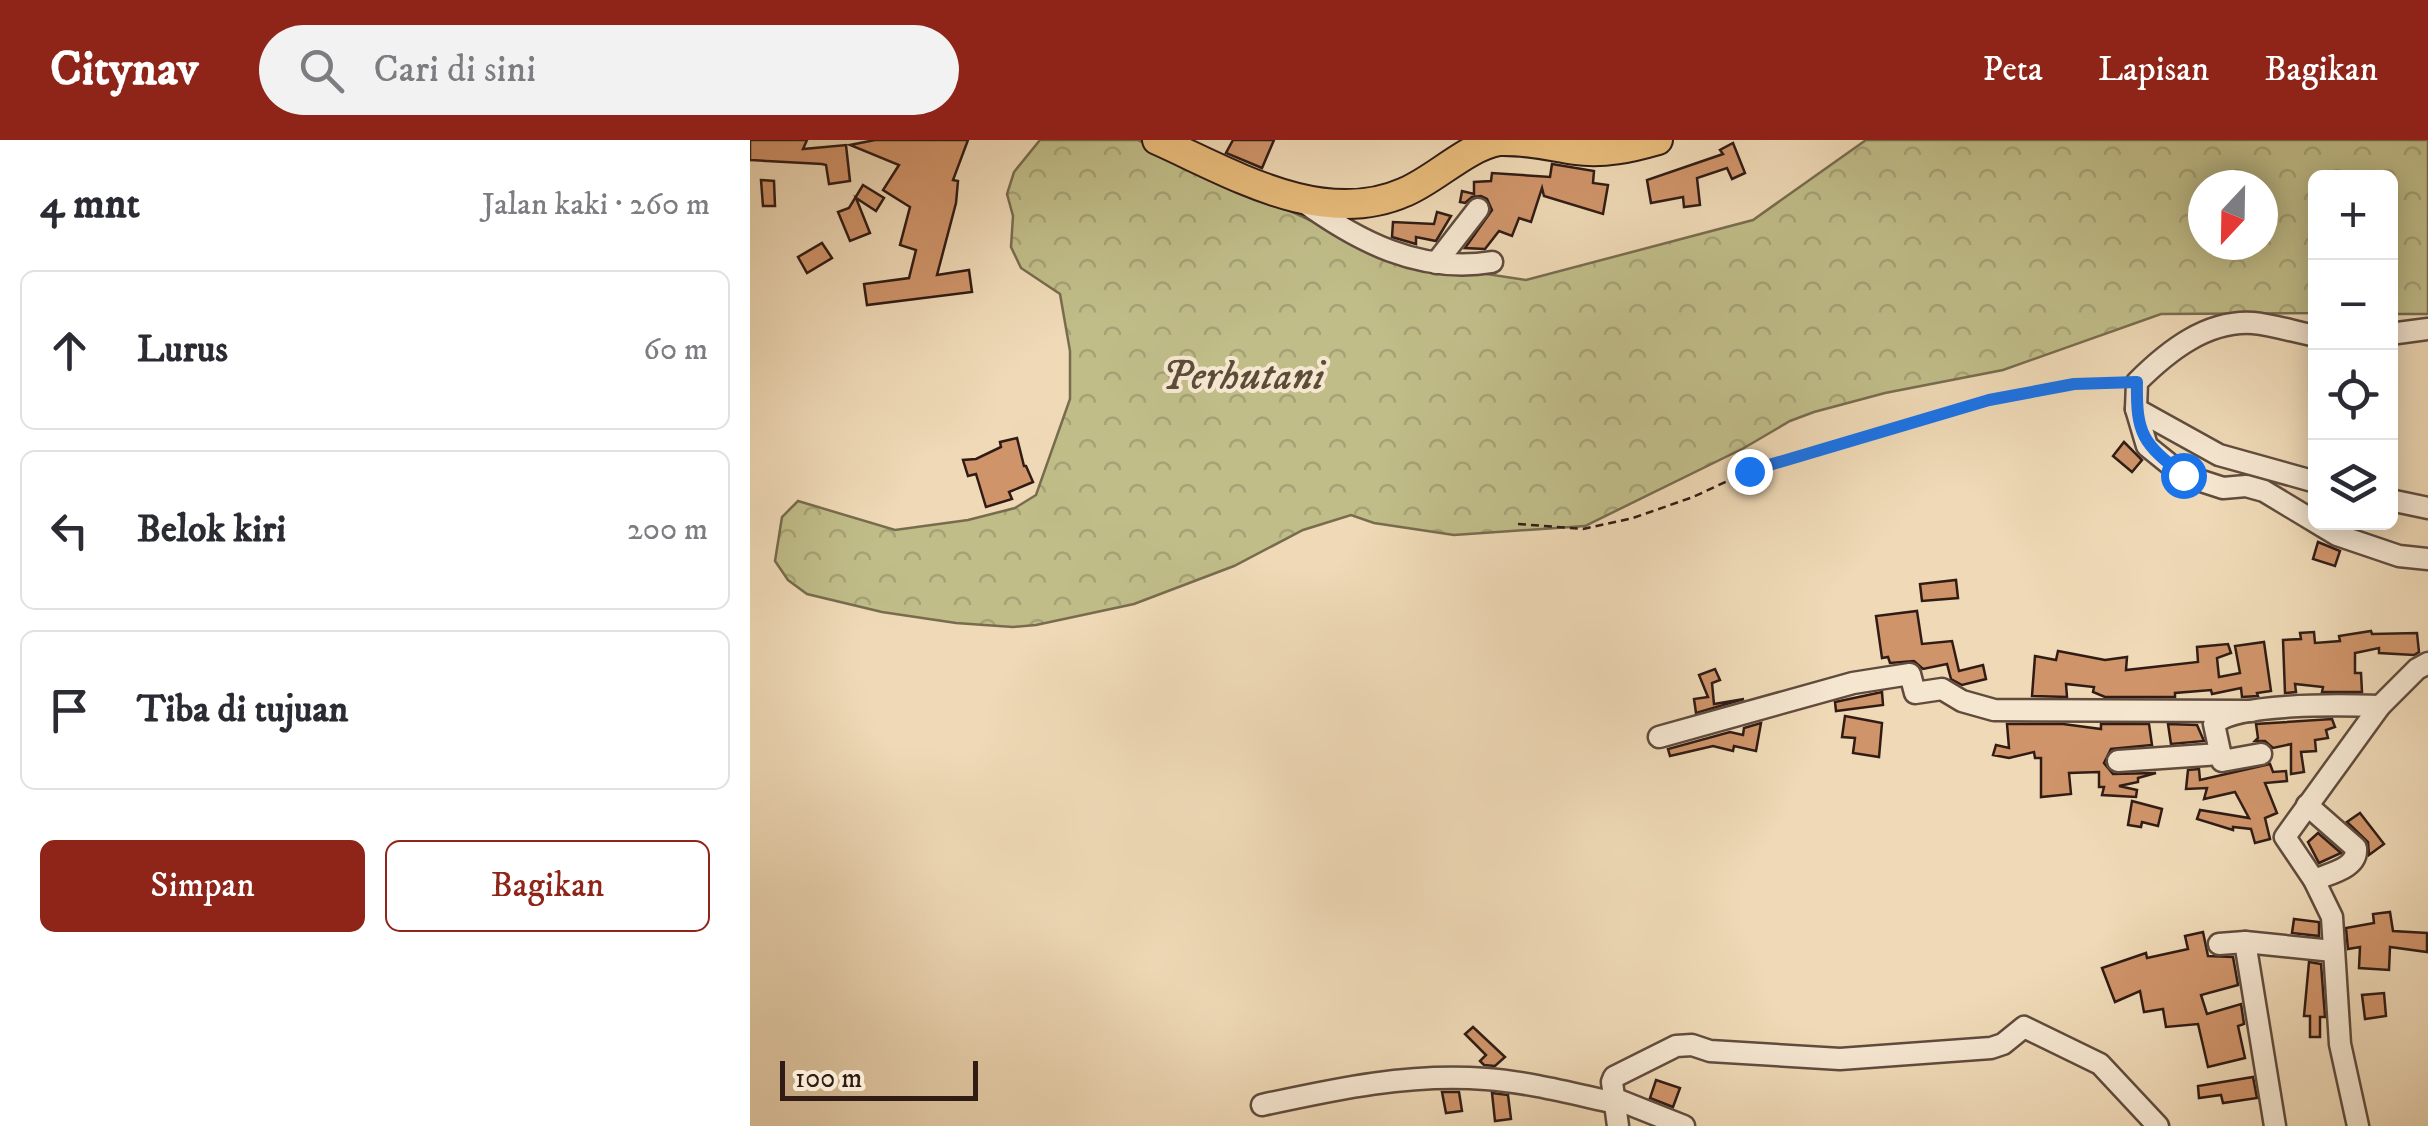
<!DOCTYPE html>
<html lang="id">
<head>
<meta charset="utf-8">
<style>
	:root { --surface:#fff; --page:#f2f2f3; --text:#2b2b33; --muted:#7c7c81; --line:#e1e1e2; --accent:#8f2418 }
	body { margin:0; font-family:"IM FELL DW Pica",serif; background:var(--page); color:var(--text) }
	.controls { position:absolute; right:30px; top:30px; display:grid; overflow:hidden; border-radius:15px; box-shadow:0 5px 25px #0003 }
	.controls button { width:90px; height:90px; display:grid; place-items:center; padding:0; border:0; border-bottom:2px solid var(--line); background:var(--surface); color:var(--text); font:50px sans-serif }
	.compass { position:absolute; left:1438px; top:30px; width:90px; height:90px; border-radius:50%; background:var(--surface); box-shadow:0 5px 25px #0003; rotate:202deg }
	.scale { position:absolute; left:30px; bottom:25px; width:198px; box-sizing:border-box; padding-left:10px; border:5px solid #301c15; border-top:0; font-size:28px; line-height:35px; white-space:nowrap; color:#301c15; -webkit-text-stroke:8px #f5e6d0; paint-order:stroke }
	.stop { position:absolute; width:30px; height:30px; margin:-22px; border:8px solid #1a73e8; border-radius:50%; background:#fff }
	.stop.end { background:#1a73e8; border-color:#fff; box-shadow:0 2px 10px #0008 }
	.list { margin:0; padding:0; list-style:none }
	h2 { display:flex; justify-content:space-between; align-items:center; height:130px; margin:0; padding:0 40px; font-size:42px }
	h2 small { font-size:32px; font-weight:400; color:var(--muted) }
	.list li { display:grid; grid-template-columns:65px 1fr auto; gap:30px; align-items:center; box-sizing:border-box; height:160px; margin:0 20px 20px; padding:0 20px; border:2px solid var(--line); border-radius:15px }
	.list b { display:block; font-size:38px; white-space:nowrap }
	.list em { font-size:32px; font-style:normal; color:var(--muted) }
	.actions { display:flex; gap:20px; padding:30px 40px }
	.actions a { flex:1; padding:22px 0; border:2px solid var(--accent); border-radius:15px; text-align:center; font-size:35px; color:var(--accent) }
	.actions .main { background:var(--accent); color:#fff }
	.icon { flex:none; width:55px; height:55px; fill:none; stroke:currentColor; stroke-width:2; stroke-linecap:round; stroke-linejoin:round }
	.map { position:relative; flex:none; width:1678px; height:986px; overflow:hidden }
	header { display:flex; align-items:center; gap:60px; box-sizing:border-box; height:140px; padding:0 50px; background:var(--accent); color:#fff }
	header strong { font-size:48px }
	nav { display:flex; gap:55px; margin-inline-start:auto; font-size:35px }
	.search { width:700px; height:90px; background:var(--page); display:flex; align-items:center; gap:25px; box-sizing:border-box; padding:0 35px; border-radius:55px; color:var(--muted); font-size:38px }
	main { display:flex }
	aside { flex:1; background:var(--surface) }
	.map>svg:first-child { display:block }
	.forest { fill:url(#forest-crowns); stroke:#786c4f; stroke-width:2.5; fill-rule:evenodd }
	.building { fill:#d0946a; stroke:#301c15; stroke-width:2.5 }
	.lines { fill:none; stroke-linecap:round; stroke-linejoin:round }
	.minor-casing { stroke:#604b3d; stroke-width:25 }
	.highway-casing { stroke:#301c15; stroke-width:32 }
	.path { stroke:#301c15; stroke-width:2.5; stroke-dasharray:8 5; stroke-linecap:butt }
	.minor { stroke:#f5e6d0; stroke-width:20 }
	.highway { stroke:#e8bc7b; stroke-width:28 }
	.route { stroke:#1a73e8; stroke-width:12 }
	.labels { text-anchor:middle; stroke-width:8; stroke-linejoin:round; paint-order:stroke }
	.park-label { font-size:42px; font-style:italic; fill:#5b4c38; stroke:#f5e6d0 }
</style>
</head>
<body>
<header>
<strong>Citynav</strong>
<div class="search"><svg class="icon" aria-label="search" viewBox="0 0 24 24"><circle cx="10" cy="10" r="6"/><path d="M15 15l6 6"/></svg>Cari di sini</div>
<nav><a>Peta</a><a>Lapisan</a><a>Bagikan</a></nav>
</header>
<main>
<aside>
<h2>4 mnt<small>Jalan kaki · 260 m</small></h2>
<ul class="list">
<li><svg class="icon" aria-label="ahead" viewBox="0 0 24 24"><path d="M12 20V5M6 11l6-6 6 6"/></svg><div><b>Lurus</b></div><em>60 m</em></li>
<li><svg class="icon" aria-label="left" viewBox="0 0 24 24"><path d="M17 20v-9H6M10 6l-5 5 5 5"/></svg><div><b>Belok kiri</b></div><em>200 m</em></li>
<li><svg class="icon" aria-label="arrive" viewBox="0 0 24 24"><path d="M6 21V4h12l-3 4 3 4H6"/></svg><div><b>Tiba di tujuan</b></div></li>
</ul>
<div class="actions"><a class="main">Simpan</a><a>Bagikan</a></div>
</aside>
<div class="map">
<svg width="1678" height="986" viewBox="0 0 1678 986">
	<defs>
		<pattern id="forest-crowns" width="20" height="18" patternUnits="userSpaceOnUse" patternTransform="scale(2.5)"><rect width="20" height="18" fill="#c0bd89"/><path d="M2 6a3 3 0 1 1 6 0M12 15a3 3 0 1 1 6 0" fill="none" stroke="#a5a275"/></pattern>
	</defs>
	<rect width="100%" height="100%" fill="#efd9b6"/>
	<filter id="stains"><feTurbulence type="fractalNoise" baseFrequency=".002" numOctaves="4"/><feColorMatrix values="0 0 0 0 .2 0 0 0 0 .09 0 0 0 0 .02 0 0 0 .5 -.17"/></filter>
	<radialGradient id="worn" r=".72"><stop offset=".6" stop-color="#630" stop-opacity="0"/><stop offset="1" stop-color="#630" stop-opacity=".3"/></radialGradient>
	<path class="forest" d="M290,0H388L645,120L776,140L1003,80L1116,0H1678V174H1641L1640,38H1566L1565,173L1411,174L1253,230L1135,253L1064,272L1040,281L994,308L835,386L704,395L624,383L601,375L553,390L484,426L384,464L286,485L263,487L206,483L132,472L57,454L38,440L25,421L32,377L48,361L145,390L218,380L265,368L286,355L320,259V211L310,154L271,128L261,107L263,76L257,54L264,32ZM1453,45H1513V105H1453Z"/>
	<g class="building">
		<polygon points="0,0 57,0 53,9 96,5 100,41 79,44 76,25 72,24 0,20"/>
		<polygon points="125,0 218,0 203,40 208,41 206,63 187,135 219,130 222,152 117,165 114,144 159,138 166,110 150,105 160,67 133,50 149,25 100,5"/>
		<polygon points="483,0 524,0 512,28 476,13"/>
		<polygon points="983,3 995,33 982,39 977,28 947,38 950,65 934,67 933,57 901,63 897,40 973,14 970,10"/>
		<polygon points="802,24 844,31 843,43 858,45 853,74 794,56 792,48 781,82 769,78 762,96 749,91 735,109 715,108 742,70 737,59 731,56 722,57 715,63 710,62 712,51 724,54 724,42 741,41 742,33 800,37"/>
		<polygon points="11,40 24,41 25,66 13,66"/>
		<polygon points="113,45 134,58 126,71 106,58 120,93 100,101 88,72 99,68"/>
		<polygon points="687,72 701,76 686,101 666,97 666,104 642,97 643,82 684,84"/>
		<polygon points="72,103 82,118 57,133 48,117"/>
		<polygon points="267,298 274,326 276,326 283,342 259,352 262,359 236,367 226,334 218,336 213,320 226,319 251,307 250,302"/>
		<polygon points="1374,302 1392,320 1382,332 1363,316"/>
		<polygon points="1568,402 1590,411 1585,426 1563,419"/>
		<polygon points="1206,440 1208,458 1172,461 1170,444"/>
		<polygon points="1167,471 1172,504 1202,501 1209,531 1233,525 1236,539 1212,545 1201,539 1197,524 1173,529 1164,521 1140,523 1138,517 1132,518 1126,476"/>
		<polygon points="1621,491 1622,494 1667,493 1669,512 1664,515 1629,513 1629,508 1605,513 1605,533 1611,533 1612,552 1572,552 1573,547 1545,544 1546,552 1535,553 1533,500 1551,499 1550,493 1564,492 1565,503 1590,501 1589,496"/>
		<polygon points="1514,502 1521,551 1507,553 1508,556 1492,557 1491,548 1462,554 1461,550 1425,553 1425,557 1355,557 1343,552 1344,547 1316,544 1317,557 1282,556 1285,516 1306,520 1308,511 1355,520 1377,517 1376,530 1448,522 1447,507 1478,504 1481,513 1467,518 1469,537 1490,533 1485,506"/>
		<polygon points="965,529 970,540 962,543 964,564 994,559 946,573 944,559 958,557 949,535"/>
		<polygon points="1132,552 1133,565 1086,571 1085,562"/>
		<polygon points="1095,576 1132,583 1129,617 1103,613 1105,598 1092,597"/>
		<polygon points="1582,579 1585,587 1576,590 1578,598 1565,600 1566,611 1551,612 1554,632 1541,634 1541,604 1523,608 1515,601 1505,601 1508,598 1506,584"/>
		<polygon points="1011,583 1006,611 984,606 983,611 963,606 920,616 918,609 980,592 993,595 994,588"/>
		<polygon points="1257,584 1313,584 1351,589 1351,584 1399,584 1402,605 1361,609 1354,623 1363,634 1406,633 1388,638 1388,642 1369,646 1387,650 1386,657 1352,655 1354,647 1349,647 1349,632 1319,633 1321,654 1291,657 1291,618 1285,618 1284,612 1259,618 1243,615 1246,605 1259,608"/>
		<polygon points="1418,584 1447,585 1454,601 1421,604"/>
		<polygon points="1520,624 1523,632 1536,631 1537,641 1515,643 1527,673 1515,678 1520,699 1505,703 1501,689 1483,687 1483,690 1447,679 1450,670 1499,678 1485,652 1454,659 1457,648 1436,649 1438,630 1449,629 1450,640"/>
		<polygon points="1382,661 1412,669 1408,686 1392,682 1391,687 1378,685"/>
		<polygon points="1610,673 1634,704 1619,715 1618,702 1597,682"/>
		<polygon points="1568,693 1591,713 1569,723 1558,702"/>
		<polygon points="1640,772 1643,791 1677,793 1677,812 1640,807 1639,830 1609,828 1610,807 1598,809 1596,788 1624,783 1623,774"/>
		<polygon points="1544,779 1569,782 1569,796 1542,793"/>
		<polygon points="1453,792 1458,816 1483,817 1488,845 1451,855 1457,874 1491,864 1494,884 1488,886 1495,918 1458,927 1448,884 1416,887 1413,869 1394,872 1390,851 1365,862 1352,828 1396,813 1397,818 1438,809 1435,796"/>
		<polygon points="1559,822 1571,824 1575,877 1570,877 1570,897 1560,897 1560,876 1554,876"/>
		<polygon points="1634,853 1636,876 1615,879 1612,855"/>
		<polygon points="723,887 755,917 745,926 734,925 730,921 736,915 715,894"/>
		<polygon points="1503,937 1507,958 1473,963 1471,955 1449,958 1448,946"/>
		<polygon points="906,940 930,948 923,967 900,958"/>
		<polygon points="692,952 709,952 712,971 696,973"/>
		<polygon points="742,953 758,955 761,979 745,981"/>
	</g>
	<g class="lines">
		<defs>
			<g id="minor">
				<path d="M551,60C607,101 670,134 742,122"/>
				<polyline points="686,123 728,69"/>
				<polyline points="1640,194 1678,189"/>
				<path d="M1566,196C1545,192 1524,185 1503,183C1457,180 1418,211 1387,242L1386,269L1397,306L1433,335L1473,348L1496,346L1514,351L1587,395L1649,416L1678,419"/>
				<polyline points="1386,269 1469,315 1566,342"/>
				<polyline points="1640,360 1678,368"/>
				<polyline points="909,597 1103,543 1160,534 1165,553 1192,549 1212,561 1244,570 1502,571"/>
				<path d="M1511,614L1472,621L1464,584C1486,562 1597,565 1630,566"/>
				<polyline points="1368,621 1470,614"/>
				<path d="M1557,665L1606,708C1608,728 1581,733 1564,740"/>
				<polyline points="1495,802 1525,986"/>
				<polyline points="1469,804 1495,802 1583,811"/>
				<polyline points="866,959 934,986"/>
				<path d="M512,965C586,949 659,933 736,939C779,942 824,954 866,963"/>
				<polyline points="868,986 862,942 864,937 926,906 942,905 960,911 1090,919 1241,908 1253,904 1274,887 1350,924 1408,986"/>
				<polyline points="1608,986 1590,904 1582,777 1564,740 1535,697 1630,566 1667,529 1678,523"/>
			</g>
			<path id="highway" d="M407,0C481,33 572,89 655,52C686,39 716,7 749,1C776,0 799,6 825,10C854,14 880,8 908,0"/>
		</defs>
		<use href="#minor" class="minor-casing"/>
		<use href="#highway" class="highway-casing"/>
		<polyline class="path" points="768,384 833,389 883,378 943,357 999,331 1239,259 1324,244 1371,242"/>
		<use href="#minor" class="minor"/>
		<use href="#highway" class="highway"/>
	</g>
	<g class="lines">
		<path class="route" d="M999,331L1239,260L1324,244L1387,242C1386,295 1393,303 1433,335"/>
	</g>
	<g class="labels">
		<g class="park-label">
			<text x="493" y="249">Perhutani</text>
		</g>
	</g>
	<rect width="100%" height="100%" filter="url(#stains)"/>
	<rect width="100%" height="100%" fill="url(#worn)"/>
</svg>
<div class="controls">
<button>+</button>
<button>−</button>
<button><svg class="icon" aria-label="locate" viewBox="0 0 24 24"><circle cx="12" cy="12" r="6"/><path d="M12 2v4M12 18v4M2 12h4M18 12h4"/></svg></button>
<button><svg class="icon" aria-label="layers" viewBox="0 0 24 24"><path d="M12 4l9 5-9 5-9-5zM3 14l9 5 9-5"/></svg></button>
</div>
<svg class="compass" viewBox="-18 -18 36 36"><path d="M0-13l5 13h-10z" fill="#e53935"/><path d="M0 13l5-13h-10z" fill="#7c7c81"/></svg>
<div class="scale">100 m</div>
<div class="stop" style="left:1433px;top:335px"></div>
<div class="stop end" style="left:999px;top:331px"></div>
</div>
</main>
</body>
</html>
